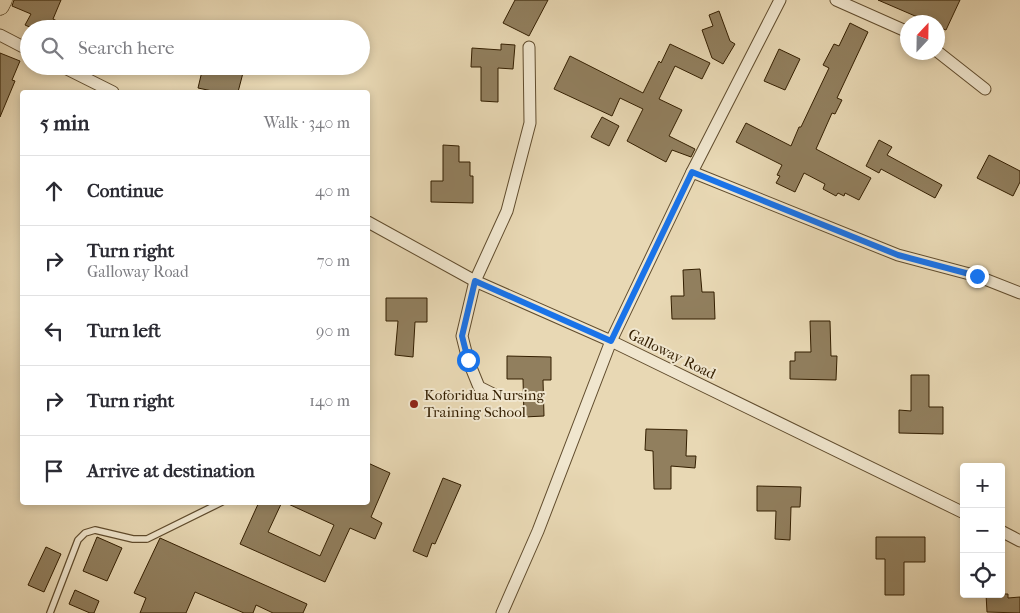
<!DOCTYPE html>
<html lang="en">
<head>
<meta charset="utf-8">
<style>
	:root { --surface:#fff; --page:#f2f2f3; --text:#2b2b33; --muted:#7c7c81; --line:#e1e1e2 }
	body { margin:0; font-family:"IM FELL French Canon",serif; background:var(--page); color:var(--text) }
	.controls { position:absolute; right:15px; bottom:15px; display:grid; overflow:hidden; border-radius:5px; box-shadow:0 2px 8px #0003 }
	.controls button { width:45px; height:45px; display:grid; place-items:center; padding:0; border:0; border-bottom:1px solid var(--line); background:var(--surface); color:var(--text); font:25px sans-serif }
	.compass { position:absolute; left:900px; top:15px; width:45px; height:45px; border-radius:50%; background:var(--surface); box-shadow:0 2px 8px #0003; rotate:22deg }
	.stop { position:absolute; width:15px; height:15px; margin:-11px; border:4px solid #1a73e8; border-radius:50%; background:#fff }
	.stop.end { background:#1a73e8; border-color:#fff; box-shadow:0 1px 5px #0008 }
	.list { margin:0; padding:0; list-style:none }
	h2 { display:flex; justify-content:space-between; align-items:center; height:65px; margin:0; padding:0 20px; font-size:21px }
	h2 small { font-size:16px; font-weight:400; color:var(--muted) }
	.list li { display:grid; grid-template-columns:32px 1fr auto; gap:15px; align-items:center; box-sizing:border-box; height:70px; padding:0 20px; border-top:1px solid var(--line) }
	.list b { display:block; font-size:19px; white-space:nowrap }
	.list p { margin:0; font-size:16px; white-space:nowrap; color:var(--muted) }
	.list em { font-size:16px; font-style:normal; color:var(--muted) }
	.icon { flex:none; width:28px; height:28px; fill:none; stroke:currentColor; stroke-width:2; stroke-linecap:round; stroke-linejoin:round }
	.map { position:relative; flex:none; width:1020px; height:613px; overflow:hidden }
	.search { position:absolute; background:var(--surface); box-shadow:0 2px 8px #0003; left:20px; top:20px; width:350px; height:55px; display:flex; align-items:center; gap:12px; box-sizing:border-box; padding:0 18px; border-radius:28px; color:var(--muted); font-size:19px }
	.panel { position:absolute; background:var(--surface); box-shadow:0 2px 8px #0003; left:20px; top:90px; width:350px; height:415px; border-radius:5px }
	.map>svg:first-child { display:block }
	.building { fill:#917f5e; stroke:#331e00 }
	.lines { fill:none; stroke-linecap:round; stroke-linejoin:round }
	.service-casing { stroke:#604c2d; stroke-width:8 }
	.minor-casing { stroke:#604c2d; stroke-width:13 }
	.primary-casing { stroke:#331e00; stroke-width:19 }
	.service { stroke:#f0e6ce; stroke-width:5.5 }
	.minor { stroke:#f0e6ce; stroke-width:11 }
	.primary { stroke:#e8d8b4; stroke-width:18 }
	.route { stroke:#1a73e8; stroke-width:6 }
	.poi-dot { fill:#8f2418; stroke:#f0e6ce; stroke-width:2 }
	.labels { text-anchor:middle; stroke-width:4; stroke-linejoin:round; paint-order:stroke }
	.street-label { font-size:15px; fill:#331e00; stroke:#f0e6ce }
	.poi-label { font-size:15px; fill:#331e00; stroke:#f0e6ce; text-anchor:start }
</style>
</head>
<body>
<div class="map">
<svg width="1020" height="613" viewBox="0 0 1020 613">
	<rect width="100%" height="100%" fill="#e8d8b4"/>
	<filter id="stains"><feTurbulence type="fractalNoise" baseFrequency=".004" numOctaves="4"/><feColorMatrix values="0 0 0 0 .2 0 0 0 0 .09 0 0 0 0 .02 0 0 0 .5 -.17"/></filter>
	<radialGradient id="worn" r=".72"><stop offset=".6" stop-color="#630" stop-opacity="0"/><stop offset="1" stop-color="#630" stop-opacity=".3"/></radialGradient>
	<g class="building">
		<polygon points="14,0 61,0 53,19 73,29 34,29 25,25 31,14 12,6"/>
		<polygon points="515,0 548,0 529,36 503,23"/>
		<polygon points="878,0 960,0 946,30 938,27 938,22 929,22"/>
		<polygon points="719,11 730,41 735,44 723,64 712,58 702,30 713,26 709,15"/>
		<polygon points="850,23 868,32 837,98 842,100 835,114 832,113 816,149 871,178 859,200 845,193 844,196 838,193 836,196 823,189 825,184 804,173 795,192 776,183 780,176 777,175 782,165 736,142 746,123 791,146 799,127 801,127 829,68 823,65 834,44 839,46"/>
		<polygon points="501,44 515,45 513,69 498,68 498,102 481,101 481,67 471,67 472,48 501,50"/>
		<polygon points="670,44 710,63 702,79 675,66 659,99 682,110 669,136 695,149 691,157 672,150 666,162 627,141 643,109 620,98 612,116 554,89 570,56 643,93 659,61 661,63"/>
		<polygon points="779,49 800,59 785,90 764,81"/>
		<polygon points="0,53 20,61 12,80 15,81 0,117"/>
		<polygon points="228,66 244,69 238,92 217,92 198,88 203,67 226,72"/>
		<polygon points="602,117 619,126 609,146 591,137"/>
		<polygon points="879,140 892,147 887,155 942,185 935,198 881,169 879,173 866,166"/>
		<polygon points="443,145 459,146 459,162 470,162 470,176 473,176 473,203 431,202 431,181 443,181"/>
		<polygon points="989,155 1020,171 1020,182 1013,196 977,178"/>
		<polygon points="700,269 702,292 714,292 715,319 672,319 671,296 684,296 683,270"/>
		<polygon points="386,298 427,298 427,322 415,322 413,357 395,355 398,321 386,321"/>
		<polygon points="810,321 830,321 831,356 837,356 836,380 790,379 790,361 795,361 795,352 811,352"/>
		<polygon points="507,356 551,357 551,380 543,380 544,416 524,417 523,379 507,379"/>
		<polygon points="911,375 929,375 929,407 943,407 943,434 899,433 899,410 911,411"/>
		<polygon points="646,429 687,430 686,456 696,456 695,468 671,466 671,489 654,489 653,451 645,450"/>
		<polygon points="368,463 390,473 371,517 382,523 375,539 350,528 325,582 240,544 259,502 282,502 268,532 320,556 334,525 284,502 368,502"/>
		<polygon points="443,478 461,485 435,544 432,543 427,557 413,551"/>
		<polygon points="757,486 801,487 800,507 791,507 790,540 775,539 776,511 757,511"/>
		<polygon points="97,537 122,548 107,581 83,571"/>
		<polygon points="876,537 925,537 925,562 904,562 904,595 885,595 885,559 876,559"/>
		<polygon points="160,538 307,604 303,613 273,613 256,605 253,613 244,613 195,592 186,613 140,613 146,598 134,593"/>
		<polygon points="46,547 61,554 44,592 28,585"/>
		<polygon points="75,590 99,601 94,613 90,613 69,604"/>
		<polygon points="986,594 1008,594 1008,598 1020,597 1020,613 987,612"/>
	</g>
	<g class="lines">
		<defs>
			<polyline id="service" points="50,613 78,540 85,533 95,530 133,539 147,539 222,502"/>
			<g id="minor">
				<polyline points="836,0 908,32"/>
				<polyline points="0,35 29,50"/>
				<polyline points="938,52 985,89"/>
				<polyline points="61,66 113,92"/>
				<polyline points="692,172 898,255 977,276 1020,293"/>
				<polyline points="368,222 475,281 611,341 964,513"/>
				<polyline points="493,394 479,387 468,360 462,336 475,281 507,211 530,123 529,47"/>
				<polyline points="1001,531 1020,541"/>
				<polyline points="502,613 538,531 611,341 692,172 780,0"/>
			</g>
			<polyline id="primary" points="0,6 3,0"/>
		</defs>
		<use href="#service" class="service-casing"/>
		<use href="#minor" class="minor-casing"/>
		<use href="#primary" class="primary-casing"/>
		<use href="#service" class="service"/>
		<use href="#minor" class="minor"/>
		<use href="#primary" class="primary"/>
	</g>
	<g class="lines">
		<polyline class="route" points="468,360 462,336 475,281 611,341 692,172 898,255 977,276"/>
	</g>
	<circle class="poi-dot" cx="414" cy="404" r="5"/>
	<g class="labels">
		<g class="street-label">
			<text transform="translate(672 354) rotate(26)" y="5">Galloway Road</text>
		</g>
		<g class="poi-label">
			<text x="424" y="400">Koforidua Nursing<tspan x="424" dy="17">Training School</tspan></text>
		</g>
	</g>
	<rect width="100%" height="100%" filter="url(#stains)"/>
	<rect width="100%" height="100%" fill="url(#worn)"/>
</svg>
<div class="controls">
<button>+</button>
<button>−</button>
<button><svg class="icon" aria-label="locate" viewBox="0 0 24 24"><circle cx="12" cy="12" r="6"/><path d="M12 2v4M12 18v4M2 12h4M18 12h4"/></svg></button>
</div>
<svg class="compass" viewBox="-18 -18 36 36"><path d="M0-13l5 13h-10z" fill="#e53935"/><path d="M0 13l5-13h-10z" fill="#7c7c81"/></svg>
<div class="stop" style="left:468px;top:360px"></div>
<div class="stop end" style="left:977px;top:276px"></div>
<div class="search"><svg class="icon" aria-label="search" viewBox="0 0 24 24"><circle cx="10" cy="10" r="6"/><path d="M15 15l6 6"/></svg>Search here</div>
<section class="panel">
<h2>5 min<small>Walk · 340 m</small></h2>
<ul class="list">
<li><svg class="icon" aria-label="ahead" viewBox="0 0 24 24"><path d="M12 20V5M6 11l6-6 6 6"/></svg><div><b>Continue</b></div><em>40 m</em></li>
<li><svg class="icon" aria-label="right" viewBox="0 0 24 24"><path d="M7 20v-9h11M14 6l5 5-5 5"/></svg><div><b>Turn right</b><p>Galloway Road</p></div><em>70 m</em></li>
<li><svg class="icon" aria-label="left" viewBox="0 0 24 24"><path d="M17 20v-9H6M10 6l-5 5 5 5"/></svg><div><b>Turn left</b></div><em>90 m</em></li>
<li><svg class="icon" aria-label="right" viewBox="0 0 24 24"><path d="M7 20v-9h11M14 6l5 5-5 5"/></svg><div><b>Turn right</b></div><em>140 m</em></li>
<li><svg class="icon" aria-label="arrive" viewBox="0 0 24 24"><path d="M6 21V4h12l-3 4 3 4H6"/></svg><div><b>Arrive at destination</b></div></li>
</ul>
</section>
</div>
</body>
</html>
